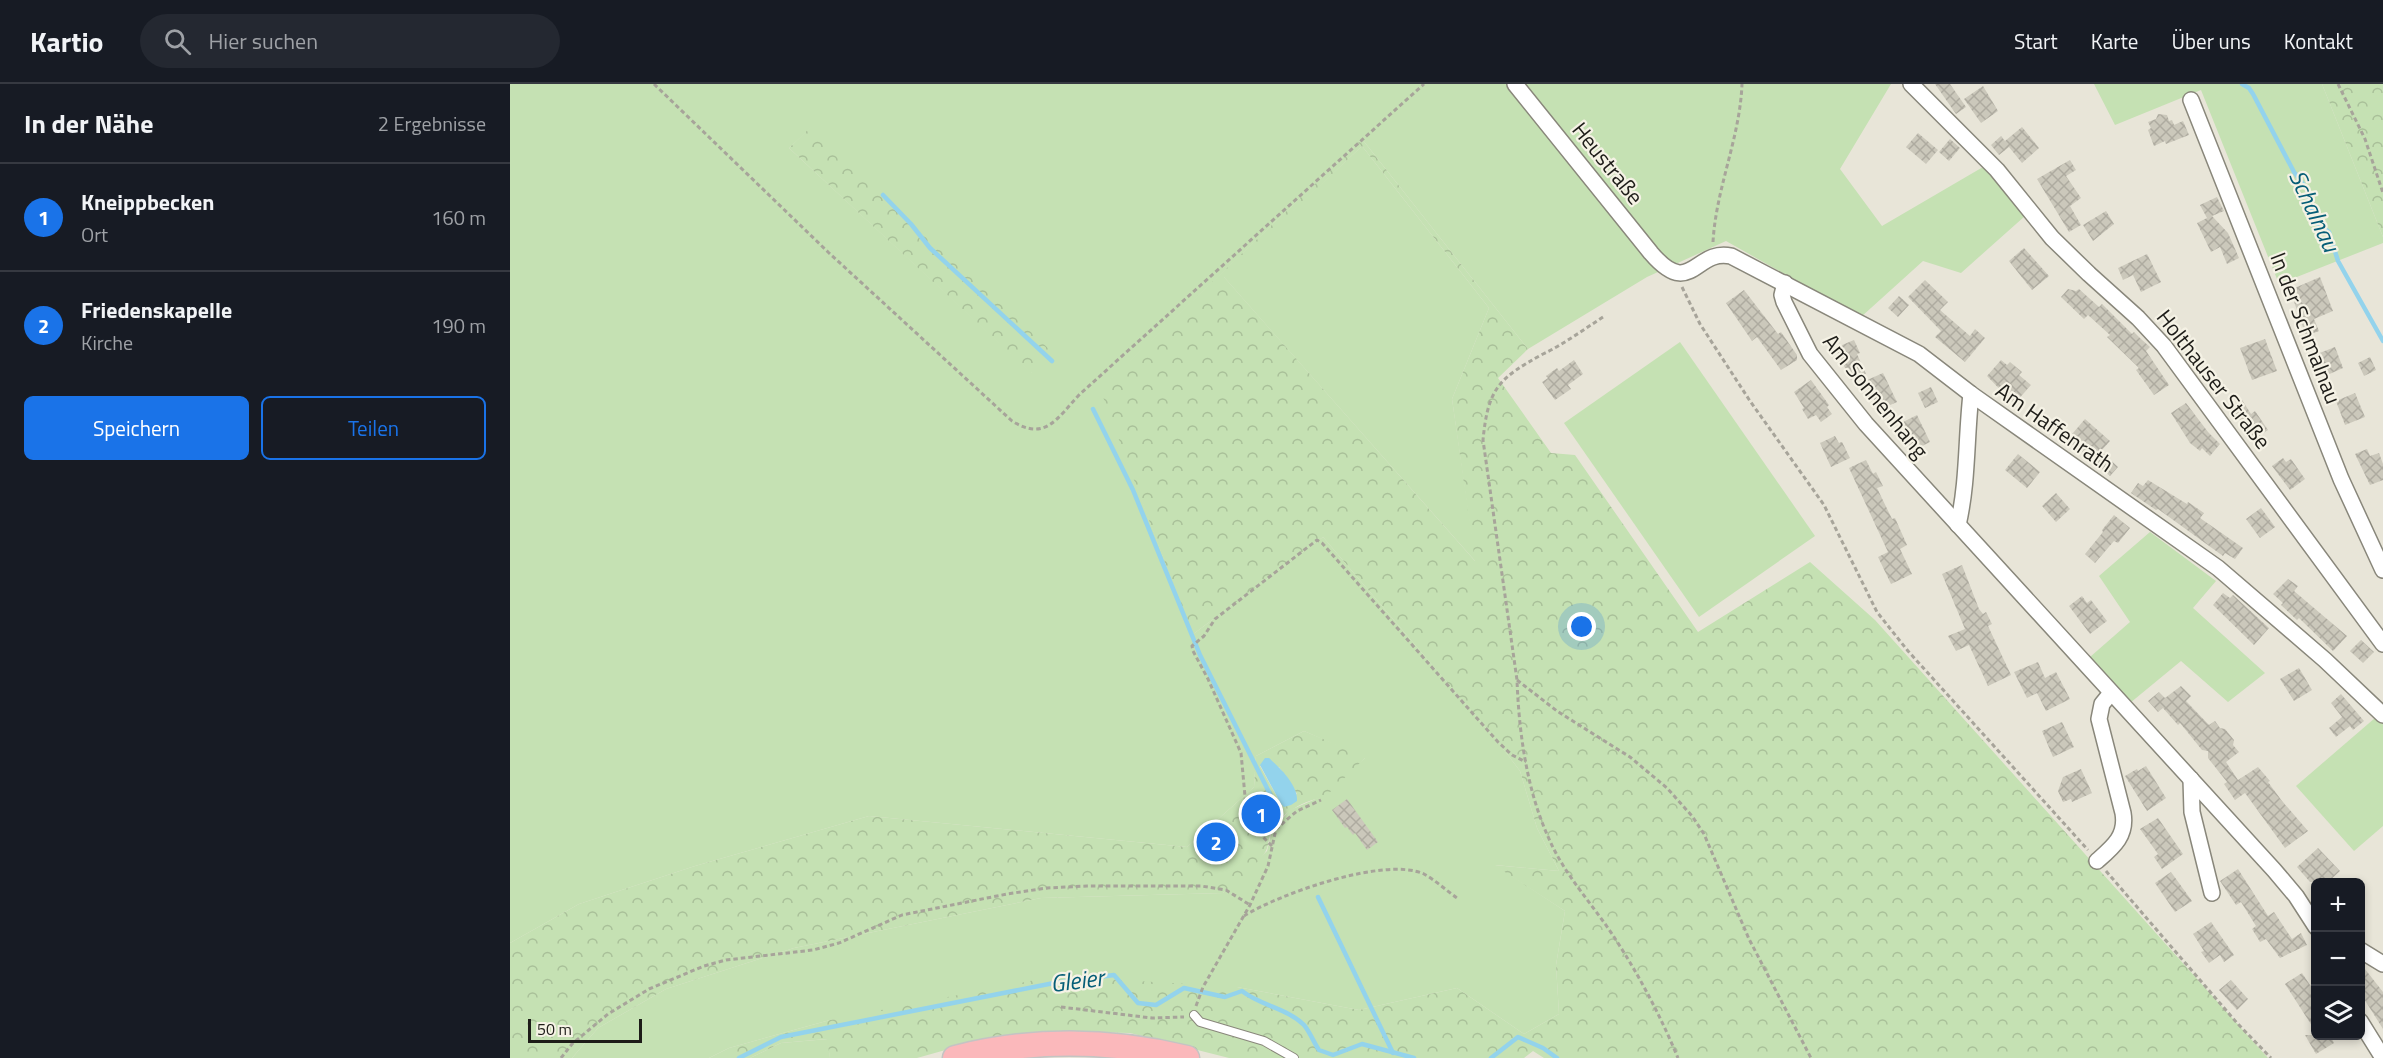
<!DOCTYPE html>
<html lang="de">
<head>
<meta charset="utf-8">
<style>
	:root { --surface:#171b24; --page:#242831; --text:#f1f3f6; --muted:#9ea1a6; --line:#363941; --accent:#1a73e8 }
	body { margin:0; font-family:"Titillium Web",sans-serif; background:var(--page); color:var(--text) }
	.controls { position:absolute; right:18px; bottom:18px; display:grid; overflow:hidden; border-radius:9px; box-shadow:0 3px 9px #0003 }
	.controls button { width:54px; height:54px; display:grid; place-items:center; padding:0; border:0; border-bottom:2px solid var(--line); background:var(--surface); color:var(--text); font:30px sans-serif }
	.scale { position:absolute; left:18px; bottom:15px; width:114px; box-sizing:border-box; padding-left:6px; border:3px solid #1d1c18; border-top:0; font-size:16px; line-height:21px; white-space:nowrap; color:#1d1c18; -webkit-text-stroke:4px #f5f2e5; paint-order:stroke }
	.you { position:absolute; left:1072px; top:543px; width:21px; height:21px; margin:-15px; border:4px solid #fff; border-radius:50%; background:#1a73e8; box-shadow:0 0 0 9px #1a73e833 }
	.badge { display:grid; place-items:center; width:39px; height:39px; border-radius:50%; background:var(--accent); color:#fff; font-size:20px; font-weight:700 }
	.pin { position:absolute; translate:-50% -50%; border:3px solid #fff; box-shadow:0 2px 6px #0006 }
	.list { margin:0; padding:0; list-style:none }
	h2 { display:flex; justify-content:space-between; align-items:center; height:78px; margin:0; padding:0 24px; font-size:26px }
	h2 small { font-size:20px; font-weight:400; color:var(--muted) }
	.list li { display:grid; grid-template-columns:39px 1fr auto; gap:18px; align-items:center; box-sizing:border-box; height:108px; padding:0 24px; border-top:2px solid var(--line) }
	.list b { display:block; font-size:22px; white-space:nowrap }
	.list p { margin:0; font-size:20px; white-space:nowrap; color:var(--muted) }
	.list em { font-size:20px; font-style:normal; color:var(--muted) }
	.actions { display:flex; gap:12px; padding:18px 24px }
	.actions a { flex:1; padding:14px 0; border:2px solid var(--accent); border-radius:9px; text-align:center; font-size:21px; color:var(--accent) }
	.actions .main { background:var(--accent); color:#fff }
	.icon { flex:none; width:33px; height:33px; fill:none; stroke:currentColor; stroke-width:2; stroke-linecap:round; stroke-linejoin:round }
	.map { position:relative; flex:none; width:1873px; height:974px; overflow:hidden }
	header { display:flex; align-items:center; gap:36px; box-sizing:border-box; height:84px; padding:0 30px; background:var(--surface); border-bottom:2px solid var(--line) }
	header strong { font-size:28px }
	nav { display:flex; gap:33px; margin-inline-start:auto; font-size:21px }
	.search { width:420px; height:54px; background:var(--page); display:flex; align-items:center; gap:15px; box-sizing:border-box; padding:0 21px; border-radius:33px; color:var(--muted); font-size:22px }
	main { display:flex }
	aside { flex:1; background:var(--surface) }
	.map>svg:first-child { display:block }
	.green { fill:#c5e1b3; fill-rule:evenodd }
	.forest { fill:url(#forest-crowns); fill-rule:evenodd }
	.water { fill:#93d3ec }
	.lines { fill:none; stroke-linecap:round; stroke-linejoin:round }
	.stream { stroke:#93d3ec; stroke-width:4.5 }
	.building { fill:url(#building-cross-hatch) }
	.service-casing { stroke:#89877b; stroke-width:10 }
	.minor-casing { stroke:#89877b; stroke-width:18 }
	.primary-casing { stroke:#c4c4c3; stroke-width:27 }
	.path { stroke:#a7a49a; stroke-width:3; stroke-dasharray:4.5 3; stroke-linecap:butt }
	.service { stroke:#fff; stroke-width:8 }
	.minor { stroke:#fff; stroke-width:15 }
	.primary { stroke:#fbb8bb; stroke-width:24 }
	.labels { text-anchor:middle; stroke-width:4.5; stroke-linejoin:round; paint-order:stroke }
	.street-label { font-size:22px; fill:#1d1c18; stroke:#f5f2e5 }
	.water-label { font-size:24px; font-style:italic; fill:#055d77; stroke:#f5f2e5 }
</style>
</head>
<body>
<header>
<strong>Kartio</strong>
<div class="search"><svg class="icon" aria-label="search" viewBox="0 0 24 24"><circle cx="10" cy="10" r="6"/><path d="M15 15l6 6"/></svg>Hier suchen</div>
<nav><a>Start</a><a>Karte</a><a>Über uns</a><a>Kontakt</a></nav>
</header>
<main>
<aside>
<h2>In der Nähe<small>2 Ergebnisse</small></h2>
<ul class="list">
<li><span class="badge">1</span><div><b>Kneippbecken</b><p>Ort</p></div><em>160 m</em></li>
<li><span class="badge">2</span><div><b>Friedenskapelle</b><p>Kirche</p></div><em>190 m</em></li>
</ul>
<div class="actions"><a class="main">Speichern</a><a>Teilen</a></div>
</aside>
<div class="map">
<svg width="1873" height="974" viewBox="0 0 1873 974">
	<defs>
		<pattern id="forest-crowns" width="20" height="18" patternUnits="userSpaceOnUse" patternTransform="scale(1.5)"><rect width="20" height="18" fill="#c5e1b3"/><path d="M2 6a3 3 0 1 1 6 0M12 15a3 3 0 1 1 6 0" fill="none" stroke="#a9c099"/></pattern>
		<pattern id="building-cross-hatch" width="8" height="8" patternUnits="userSpaceOnUse" patternTransform="scale(1.5)"><rect width="8" height="8" fill="#cbc8bb"/><path d="M0 0l8 8M0 8l8-8" fill="none" stroke="#aeaba0"/></pattern>
	</defs>
	<rect width="100%" height="100%" fill="#e8e5d8"/>
	<g class="green">
		<path d="M0,0H1381L1330,85L1372,142L1473,83L1515,132L1451,189L1413,177L1351,233L1216,157L1137,193L1018,265L852,55L591,305L682,551L813,453L988,658L1010,687L1027,744L1049,787L985,781L1055,827L1046,881L1049,930L1014,950L947,904L849,926L727,903L320,936L219,964L199,974H62L88,944L156,905L284,864L531,814L713,809L757,767L762,746L780,726L808,714L855,674L794,647L746,672L744,703L677,763L359,732L185,782L69,820L0,859ZM305,40L522,289L279,64Z"/>
		<polygon points="1584,0 1812,0 1873,153 1873,159 1769,200 1691,6 1605,41"/>
		<polygon points="852,62 979,224 942,315 966,478 713,192"/>
		<polygon points="1170,258 1305,452 1189,533 1054,339"/>
		<polygon points="1640,448 1706,497 1683,524 1755,589 1718,618 1671,577 1620,619 1580,573 1620,538 1589,492"/>
		<polygon points="1865,634 1873,640 1873,742 1844,767 1786,702"/>
		<polygon points="318,955 320,974 240,974 271,959"/>
	</g>
	<g class="forest">
		<polygon points="1812,0 1873,0 1873,153"/>
		<polygon points="305,39 541,267 521,289 279,64"/>
		<path d="M852,55L1018,265L988,294L1041,369L1065,371L1188,548L1300,478L1365,536L1758,974H1034L1023,967L1014,974H719L620,949L533,947L464,958L407,974H320L317,955L271,959L240,974H199L219,964L320,936L545,892L727,903L849,926L947,904L1014,950L1049,930L1046,881L1055,827L984,781L1049,787L1027,744L1010,687L988,658L813,453L682,551L590,305ZM852,62L979,224L942,315L965,477L714,193Z"/>
		<path d="M794,647L856,673L814,714C797,714 768,731 761,748C758,755 759,764 754,770C743,785 727,797 713,809L531,814L284,864L156,905L88,944L62,974H0V859L69,820L185,782L359,732L677,763L744,703L746,672ZM750,682L769,683L787,710L771,720Z"/>
	</g>
	<path class="water" d="M755,674H759C770,684 788,701 787,717L781,721L774,723L771,720L750,681Z"/>
	<g class="lines">
		<g class="stream">
			<polyline points="1732,0 1739,4 1743,10 1784,88 1797,105 1805,138 1819,148 1828,177 1873,257"/>
			<polyline points="373,111 401,140 420,164 542,277"/>
			<polyline points="583,325 623,406 690,571 765,720"/>
			<polyline points="808,813 883,969"/>
			<path d="M229,974L271,953L544,899L604,891L628,919L646,921L674,904L715,913L732,907C751,922 777,924 794,941C800,948 804,959 809,966L823,971L852,960L904,974"/>
			<polyline points="981,974 1008,953 1033,964 1047,974"/>
		</g>
	</g>
	<g class="building">
		<polygon points="1425,0 1440,0 1456,23 1446,30"/>
		<polygon points="1473,2 1488,27 1471,39 1454,15"/>
		<polygon points="1648,30 1657,31 1659,37 1662,36 1664,41 1673,37 1679,51 1656,60 1655,57 1644,62 1638,46 1641,44 1638,38 1646,35"/>
		<polygon points="1512,43 1529,64 1512,79 1499,63 1489,71 1481,61 1491,52 1495,57"/>
		<polygon points="1408,49 1428,66 1416,80 1396,63"/>
		<polygon points="1440,55 1450,64 1439,77 1429,68"/>
		<polygon points="1560,76 1566,86 1556,92 1571,114 1560,122 1571,141 1559,148 1527,95"/>
		<polygon points="1707,113 1714,127 1702,132 1718,149 1729,174 1717,180 1710,163 1701,168 1687,139 1697,134 1690,121"/>
		<polygon points="1596,127 1604,140 1583,157 1573,141"/>
		<polygon points="1514,164 1539,192 1522,206 1499,177"/>
		<polygon points="1637,170 1651,198 1631,208 1623,191 1613,196 1608,184"/>
		<polygon points="1810,193 1823,227 1804,235 1809,247 1796,252 1780,206"/>
		<polygon points="1415,196 1438,218 1430,226 1460,252 1465,245 1475,254 1455,278 1425,253 1431,247 1398,213"/>
		<polygon points="1558,205 1566,207 1569,205 1589,223 1592,220 1622,250 1624,248 1631,255 1640,263 1636,267 1659,301 1644,311 1626,286 1629,284 1597,253 1600,251 1578,231 1574,235 1551,213"/>
		<polygon points="1234,206 1268,250 1271,248 1287,271 1287,276 1271,286 1247,253 1242,257 1216,219"/>
		<polygon points="1389,212 1399,221 1388,233 1378,224"/>
		<polygon points="1755,255 1767,287 1742,296 1730,264"/>
		<polygon points="1344,256 1350,269 1347,270 1356,290 1341,296 1325,264"/>
		<polygon points="1825,263 1833,284 1815,292 1807,270"/>
		<polygon points="1860,273 1866,286 1854,292 1848,279"/>
		<polygon points="1064,276 1073,290 1058,301 1061,305 1045,316 1032,298 1038,294 1036,292 1047,284 1049,287"/>
		<polygon points="1491,276 1497,281 1500,278 1512,288 1509,291 1521,301 1504,320 1477,292"/>
		<polygon points="1373,289 1387,318 1369,326 1355,297"/>
		<polygon points="1301,296 1319,321 1317,323 1322,330 1311,338 1306,331 1298,335 1292,325 1294,324 1284,308"/>
		<polygon points="1421,303 1428,318 1415,324 1408,309"/>
		<polygon points="1845,309 1855,333 1835,341 1826,317"/>
		<polygon points="1732,316 1741,330 1745,327 1758,346 1743,356 1721,323"/>
		<polygon points="1676,319 1698,348 1710,360 1700,372 1692,364 1690,367 1680,359 1661,329"/>
		<polygon points="1407,331 1420,358 1402,367 1389,340"/>
		<polygon points="1575,335 1600,357 1591,367 1608,383 1600,392 1557,356"/>
		<polygon points="1325,352 1329,359 1332,358 1340,374 1321,383 1310,359"/>
		<polygon points="1857,365 1860,372 1869,369 1873,380 1873,396 1860,401 1845,370"/>
		<polygon points="1508,370 1530,388 1517,404 1495,386"/>
		<polygon points="1773,374 1776,378 1781,375 1795,395 1780,406 1762,382"/>
		<polygon points="1356,376 1363,390 1366,388 1373,402 1367,404 1382,435 1385,434 1397,461 1390,465 1402,490 1381,500 1368,473 1378,468 1339,384"/>
		<polygon points="1638,396 1677,420 1678,418 1694,429 1690,434 1733,464 1725,475 1715,469 1713,472 1648,425 1646,426 1621,409 1628,399 1633,402"/>
		<polygon points="1546,409 1560,425 1546,438 1532,422"/>
		<polygon points="1751,424 1765,443 1750,454 1736,435"/>
		<polygon points="1604,431 1620,444 1608,459 1604,457 1585,479 1575,470 1593,448 1592,446"/>
		<polygon points="1452,481 1469,525 1473,530 1476,528 1482,540 1478,542 1501,591 1478,602 1459,561 1446,567 1438,552 1455,545 1432,490"/>
		<polygon points="1778,495 1788,502 1784,507 1837,552 1823,567 1789,534 1787,536 1771,521 1773,519 1763,510"/>
		<polygon points="1713,509 1720,514 1723,511 1759,544 1744,561 1703,521"/>
		<polygon points="1572,512 1577,519 1581,516 1597,537 1580,550 1559,522"/>
		<polygon points="1851,556 1864,568 1853,579 1840,567"/>
		<polygon points="1528,578 1535,594 1546,588 1560,615 1536,627 1527,609 1517,614 1504,588"/>
		<polygon points="1789,584 1802,606 1784,617 1770,595"/>
		<polygon points="1671,602 1681,612 1676,617 1699,641 1705,637 1710,644 1715,645 1724,656 1723,661 1729,668 1716,678 1728,696 1748,683 1760,697 1758,698 1772,717 1798,747 1775,764 1735,709 1725,716 1714,700 1717,698 1698,674 1698,667 1692,666 1670,639 1668,641 1653,624 1648,628 1638,617 1649,608 1655,614"/>
		<polygon points="1831,610 1854,637 1843,646 1840,642 1826,653 1819,644 1832,633 1821,619"/>
		<polygon points="1552,638 1564,663 1543,673 1532,647"/>
		<polygon points="1636,682 1656,714 1637,727 1615,692 1627,685 1628,687"/>
		<polygon points="1571,685 1582,709 1562,718 1561,715 1553,718 1548,707 1553,693"/>
		<polygon points="837,715 868,758 857,766 845,749 843,751 837,743 835,744 822,726"/>
		<polygon points="1648,734 1673,770 1652,785 1644,773 1648,770 1630,745"/>
		<polygon points="702,741 709,745 718,764 703,771 694,752 695,744"/>
		<polygon points="1808,764 1830,787 1818,798 1800,798 1787,783"/>
		<polygon points="1728,785 1758,832 1764,828 1782,855 1791,849 1797,861 1770,874 1756,855 1750,858 1742,845 1746,842 1731,818 1726,821 1710,797"/>
		<polygon points="1661,788 1682,817 1665,828 1645,799"/>
		<polygon points="1701,838 1724,871 1714,878 1710,871 1699,879 1691,868 1694,867 1683,850"/>
		<polygon points="1851,880 1873,908 1873,945 1851,910"/>
		<polygon points="1792,889 1806,910 1806,948 1775,900"/>
		<polygon points="1721,896 1738,915 1727,926 1709,906"/>
		<polygon points="1795,951 1820,951 1824,959 1806,970"/>
	</g>
	<g class="lines">
		<defs>
			<polyline id="service" points="684,931 690,938 754,957 784,974"/>
			<g id="minor">
				<path d="M1005,0L1141,169C1181,216 1185,164 1221,172L1409,270L1461,310L1708,484L1815,576L1873,631"/>
				<polyline points="1401,0 1487,86 1542,154 1579,190 1628,234 1654,262 1873,560"/>
				<polyline points="1681,16 1831,395 1873,486"/>
				<polyline points="1275,199 1272,211 1274,218 1300,270 1356,340 1764,786 1786,812 1806,843"/>
				<path d="M1448,441C1458,398 1456,354 1461,310"/>
				<polyline points="1681,695 1682,728 1702,809"/>
				<path d="M1587,777C1603,763 1617,752 1613,729L1589,635L1592,620L1601,609"/>
				<polyline points="1850,866 1873,880"/>
				<polyline points="1850,937 1873,974"/>
			</g>
			<path id="primary" d="M445,974C523,954 599,955 677,974"/>
		</defs>
		<use href="#service" class="service-casing"/>
		<use href="#minor" class="minor-casing"/>
		<use href="#primary" class="primary-casing"/>
		<g class="path">
			<path d="M144,0L318,168L502,337C536,358 547,334 570,310L914,0"/>
			<polyline points="1828,0 1855,55 1873,109"/>
			<path d="M1203,158C1206,104 1230,54 1232,0"/>
			<polyline points="1172,203 1190,240 1240,317 1314,421 1367,528 1398,567 1578,766"/>
			<path d="M1093,233C1073,246 1054,260 1033,270C989,294 978,304 973,356L1007,596C1009,650 1017,708 1040,757C1056,793 1085,823 1106,856C1130,893 1151,933 1168,974"/>
			<polyline points="1007,596 1047,627 1120,673 1157,704 1182,732 1194,750 1239,855 1301,974"/>
			<polyline points="762,762 748,748 736,723 731,669 698,595 683,567 682,562 694,552 705,535 807,456 812,459 988,658 1002,671 1016,678"/>
			<polyline points="1596,787 1727,939 1761,974"/>
			<path d="M734,832C769,810 875,772 914,790C925,796 937,807 947,814"/>
			<polyline points="686,922 693,903 740,821 758,782 766,745 787,727 811,716"/>
			<polyline points="551,923 642,934 674,933"/>
			<polyline points="51,974 62,960 98,930 139,905 194,882 216,876 303,866 329,859 392,831 497,810 537,804 577,802 691,802 716,806 740,821"/>
		</g>
		<use href="#service" class="service"/>
		<use href="#minor" class="minor"/>
		<use href="#primary" class="primary"/>
	</g>
	<g class="labels">
		<g class="street-label">
			<text transform="translate(1098 79) rotate(51)" y="8">Heustraße</text>
			<text transform="translate(1796 244) rotate(69)" y="8">In der Schmalnau</text>
			<text transform="translate(1704 295) rotate(52)" y="8">Holthauser Straße</text>
			<text transform="translate(1366 312) rotate(51)" y="8">Am Sonnenhang</text>
			<text transform="translate(1545 343) rotate(35)" y="8">Am Haffenrath</text>
		</g>
		<g class="water-label">
			<text transform="translate(1804 127) rotate(65)" y="8">Schalnau</text>
			<text transform="translate(567 897) rotate(-7)" y="8">Gleier</text>
		</g>
	</g>
</svg>
<div class="controls">
<button>+</button>
<button>−</button>
<button><svg class="icon" aria-label="layers" viewBox="0 0 24 24"><path d="M12 4l9 5-9 5-9-5zM3 14l9 5 9-5"/></svg></button>
</div>
<div class="scale">50 m</div>
<div class="you"></div>
<div class="pin badge" style="left:751px;top:730px">1</div>
<div class="pin badge" style="left:706px;top:758px">2</div>
</div>
</main>
</body>
</html>
